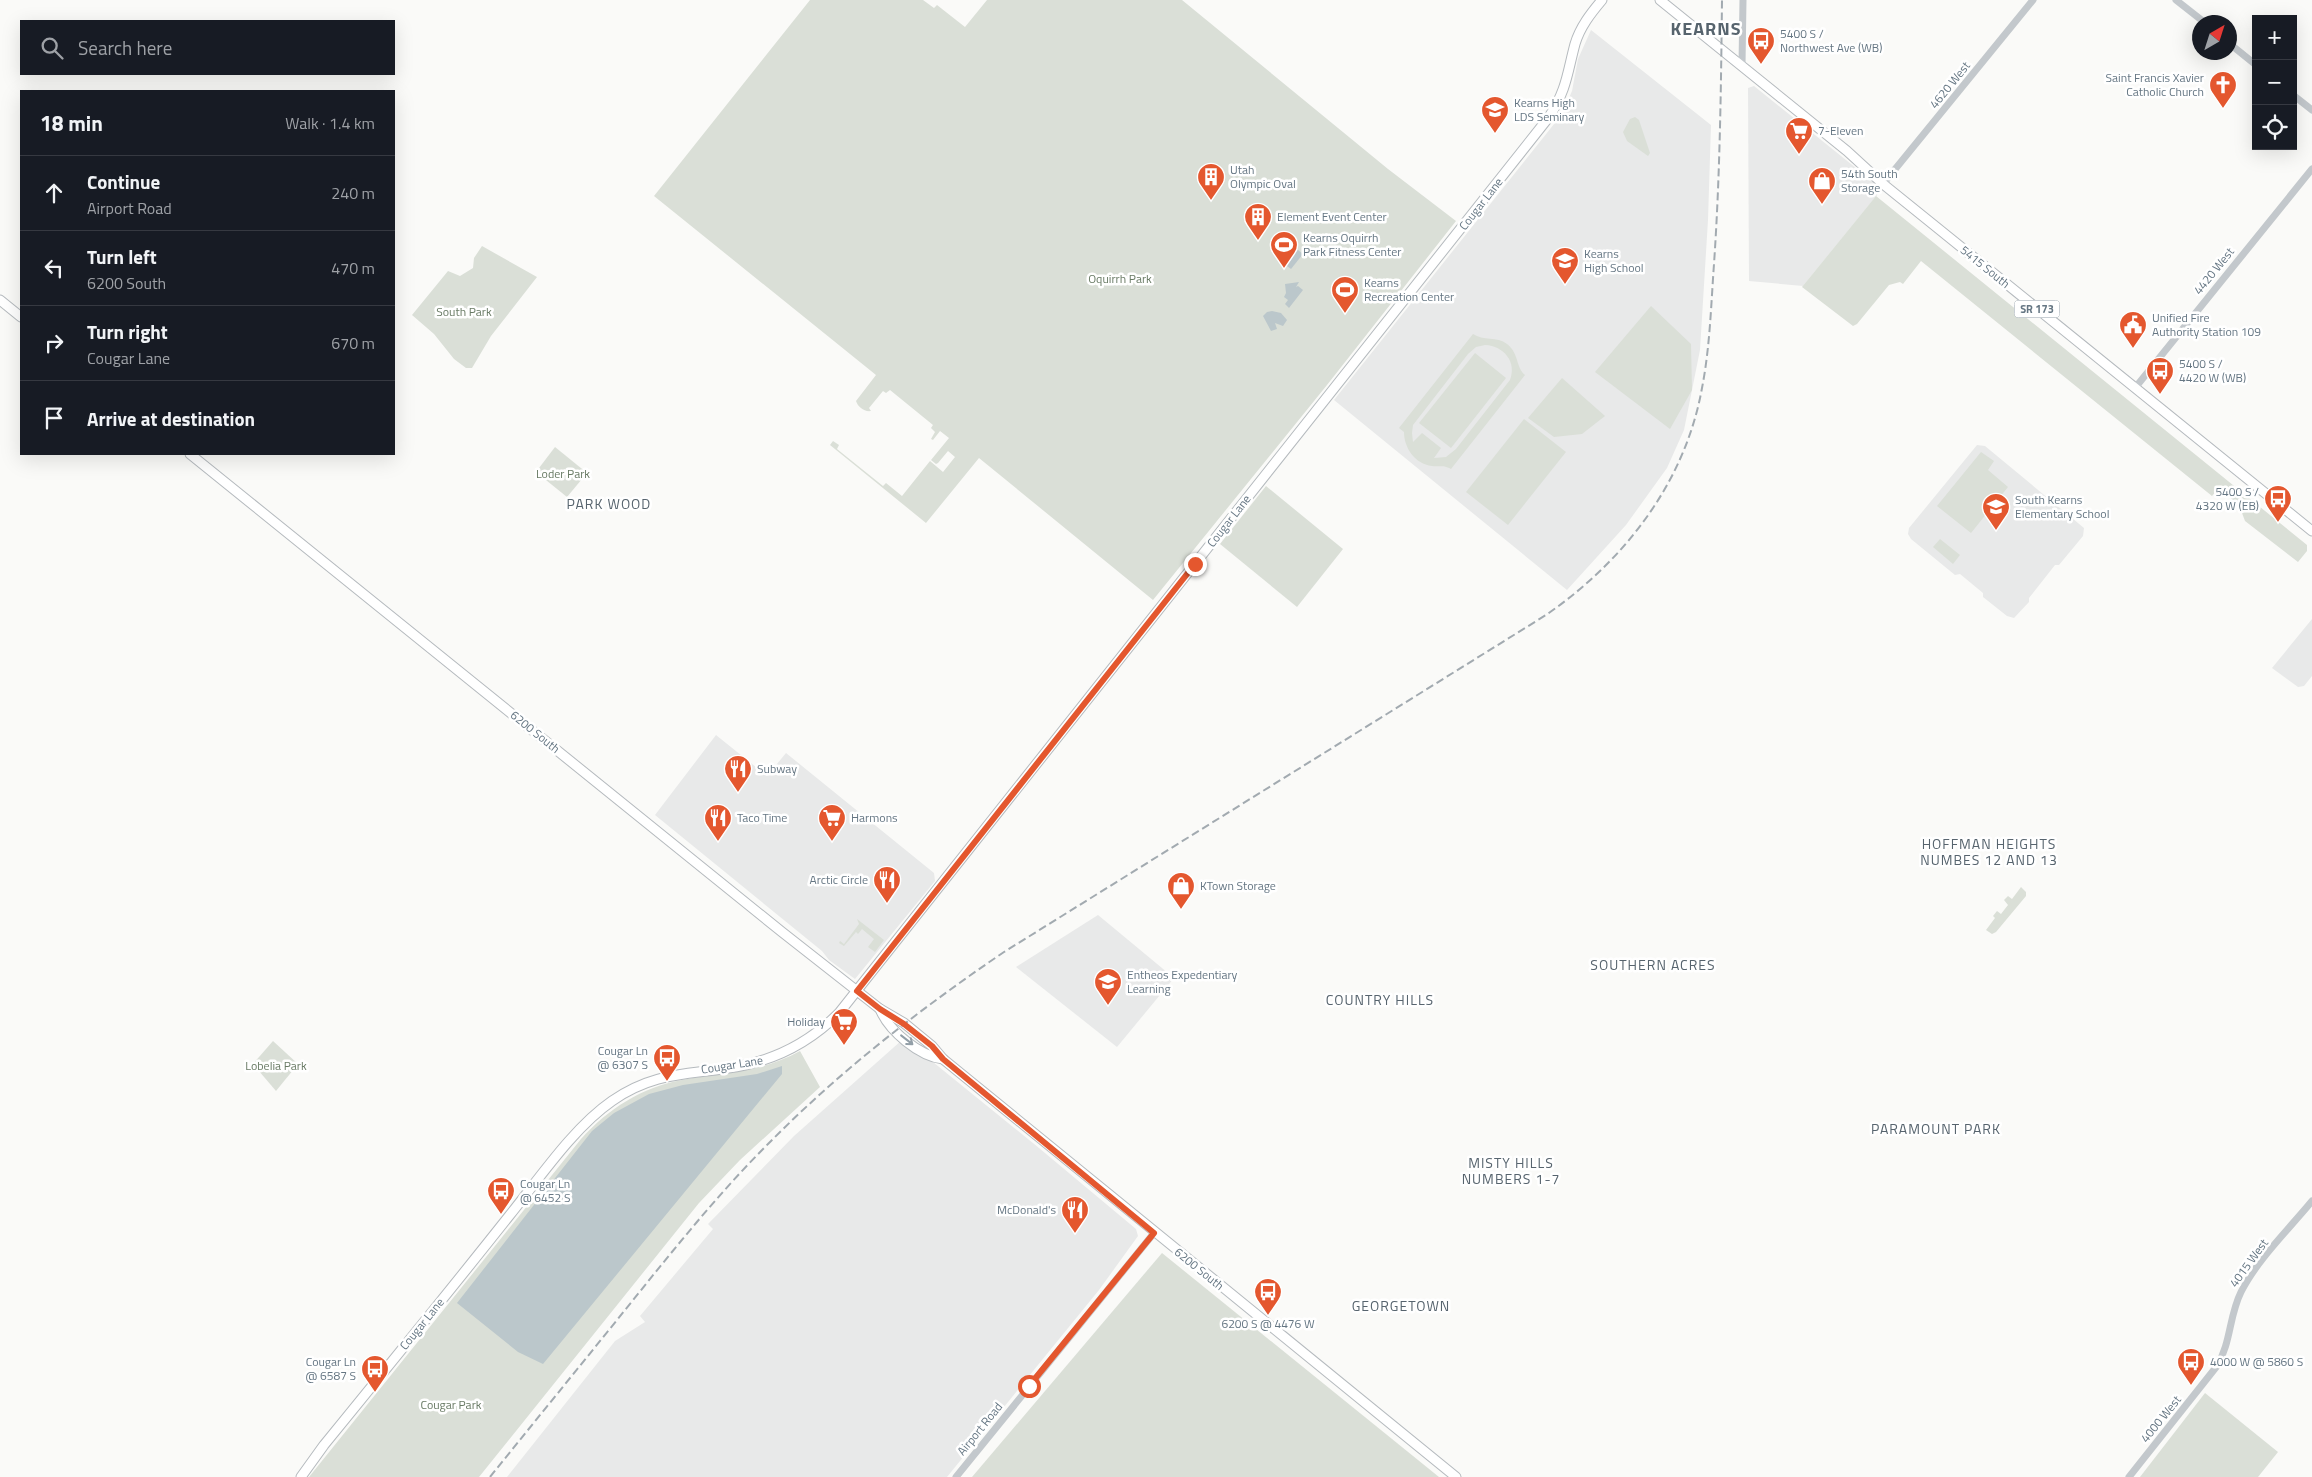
<!DOCTYPE html>
<html lang="en">
<head>
<meta charset="utf-8">
<style>
	:root { --surface:#171b24; --page:#20242c; --text:#f1f3f6; --muted:#9ea1a6; --line:#363941 }
	body { margin:0; font-family:"Titillium Web",sans-serif; background:var(--page); color:var(--text) }
	.controls { position:absolute; right:15px; top:15px; display:grid; overflow:hidden; border-radius:0px; box-shadow:0 5px 20px #0002 }
	.controls button { width:45px; height:45px; display:grid; place-items:center; padding:0; border:0; border-bottom:1px solid var(--line); background:var(--surface); color:var(--text); font:25px sans-serif }
	.compass { position:absolute; left:2192px; top:15px; width:45px; height:45px; border-radius:50%; background:var(--surface); box-shadow:0 5px 20px #0002; rotate:39deg }
	.stop { position:absolute; width:15px; height:15px; margin:-11px; border:4px solid #e4572e; border-radius:50%; background:#fff }
	.stop.end { background:#e4572e; border-color:#fff; box-shadow:0 1px 5px #0008 }
	.list { margin:0; padding:0; list-style:none }
	h2 { display:flex; justify-content:space-between; align-items:center; height:65px; margin:0; padding:0 20px; font-size:21px }
	h2 small { font-size:16px; font-weight:400; color:var(--muted) }
	.list li { display:grid; grid-template-columns:32px 1fr auto; gap:15px; align-items:center; box-sizing:border-box; height:75px; padding:0 20px; border-top:1px solid var(--line) }
	.list b { display:block; font-size:19px; white-space:nowrap }
	.list p { margin:0; font-size:16px; white-space:nowrap; color:var(--muted) }
	.list em { font-size:16px; font-style:normal; color:var(--muted) }
	.icon { flex:none; width:28px; height:28px; fill:none; stroke:currentColor; stroke-width:2; stroke-linecap:round; stroke-linejoin:round }
	.map { position:relative; flex:none; width:2312px; height:1477px; overflow:hidden }
	.search { position:absolute; background:var(--surface); box-shadow:0 5px 20px #0002; left:20px; top:20px; width:375px; height:55px; display:flex; align-items:center; gap:12px; box-sizing:border-box; padding:0 18px; border-radius:0px; color:var(--muted); font-size:19px }
	.panel { position:absolute; background:var(--surface); box-shadow:0 5px 20px #0002; left:20px; top:90px; width:375px; height:365px; border-radius:0px }
	.map>svg:first-child { display:block }
	.built { fill:#e8e9e9 }
	.green { fill:#dadfd7; fill-rule:evenodd }
	.water { fill:#bbc7cb }
	.lines { fill:none; stroke-linecap:round; stroke-linejoin:round }
	.major-casing { stroke:#b5babe; stroke-width:11 }
	.minor { stroke:#c3c8cc; stroke-width:7 }
	.major { stroke:#fff; stroke-width:9 }
	.rail { stroke:#a2aab0; stroke-width:2; stroke-dasharray:8 4; stroke-linecap:butt }
	.oneway { stroke:#939fa8 }
	.route { stroke:#e4572e; stroke-width:6 }
	.labels { text-anchor:middle; stroke-width:5; stroke-linejoin:round; paint-order:stroke }
	.shield { fill:#fff; stroke:#939fa8; stroke-width:1 }
	.shield-label { font-size:11px; font-weight:bold; fill:#657683 }
	.poi-label { font-size:12px; fill:#657683; stroke:#fff; text-anchor:start }
	.street-label { font-size:12px; fill:#657683; stroke:#fff }
	.park-label { font-size:12px; fill:#687a64; stroke:#fff }
	.neighbourhood-label { font-size:14px; letter-spacing:1px; fill:#57646e; stroke:#fff }
	.district-label { font-size:18px; font-weight:bold; letter-spacing:1px; fill:#57646e; stroke:#fff }
</style>
</head>
<body>
<div class="map">
<svg width="2312" height="1477" viewBox="0 0 2312 1477">
	<rect width="100%" height="100%" fill="#fafaf8"/>
	<g class="built">
		<polygon points="1591,30 1711,125 1708,220 1700,350 1684,430 1667,468 1626,525 1567,590 1334,400 1562,114 1572,91 1578,59"/>
		<polygon points="1754,86 1882,189 1803,286 1749,281 1748,88"/>
		<polygon points="1977,445 1985,446 2084,528 2083,536 2059,565 2055,565 2029,598 2029,602 2014,618 2007,616 1983,597 1983,593 1960,574 1955,575 1911,539 1908,534 1909,528"/>
		<polygon points="2312,619 2312,676 2304,686 2298,687 2272,668"/>
		<polygon points="716,735 767,776 786,753 934,873 935,881 855,979 829,960 822,951 655,815"/>
		<polygon points="1098,915 1174,978 1117,1047 1016,967"/>
		<polygon points="902,1040 928,1058 1039,1148 1136,1229 1138,1236 1099,1290 947,1477 507,1477 615,1341 645,1322 640,1316 713,1229 708,1224 794,1136"/>
	</g>
	<g class="green">
		<path d="M810,0H923L934,8L937,5L965,27L987,0H1182L1388,169L1456,221L1327,385L1153,600L979,458L926,523L830,445L833,441L839,445L837,449L883,486L886,483L902,496L930,461L943,472L955,457L948,451L938,463L936,464L931,460L949,438L940,431L933,440L931,439L935,432L931,428L933,425L890,390L886,393L883,391L869,408L871,411C864,412 858,407 856,401L876,375L654,196Z"/>
		<polygon points="1635,117 1639,120 1650,153 1648,156 1627,141 1623,132 1630,119"/>
		<polygon points="1876,196 2307,545 2307,551 2298,562 2245,521 2239,505 2219,488 2212,496 1921,261 1903,284 1900,282 1889,285 1857,324 1853,326 1802,287"/>
		<polygon points="482,246 537,277 491,336 472,368 466,368 454,359 434,334 412,315 448,271 460,276 473,268 474,258"/>
		<polygon points="1651,306 1691,344 1692,390 1670,429 1595,372"/>
		<path d="M1473,334C1483,341 1497,336 1507,344C1519,353 1516,368 1525,375L1451,469C1444,465 1440,467 1432,466C1415,464 1404,448 1404,432L1399,428ZM1485,345C1504,346 1517,362 1510,380L1456,449L1446,457L1434,458L1441,448L1422,433L1413,442L1412,433L1413,425L1468,354L1476,347Z"/>
		<polygon points="1475,353 1506,378 1451,448 1419,423"/>
		<polygon points="1562,378 1605,416 1582,434 1554,437 1528,418"/>
		<polygon points="1524,419 1566,452 1508,525 1466,492"/>
		<polygon points="555,447 587,473 567,497 536,472"/>
		<polygon points="1981,452 1994,461 1988,470 2008,487 1971,533 1937,506"/>
		<polygon points="1266,486 1343,549 1297,607 1220,544"/>
		<polygon points="1940,539 1960,555 1953,564 1933,547"/>
		<polygon points="2021,887 2026,892 2026,896 1996,932 1992,934 1986,930 1995,918 1993,916 1997,911 2001,914 2008,905 2004,900 2008,896 2012,899"/>
		<polygon points="857,919 884,940 875,952 868,947 874,939 862,929 858,934 856,932 844,946 839,943 840,941 844,944 859,924"/>
		<polygon points="273,1041 298,1064 276,1091 253,1064"/>
		<path d="M800,1051L820,1087L740,1160L699,1203L479,1477H309L581,1139C608,1109 642,1087 682,1080C725,1072 760,1073 800,1051Z"/>
		<polygon points="1162,1253 1439,1477 972,1477"/>
		<polygon points="2205,1393 2278,1452 2258,1477 2140,1477"/>
	</g>
	<g class="water">
		<polygon points="1288,242 1303,254 1291,269 1276,258"/>
		<polygon points="1299,282 1296,287 1298,286 1303,290 1289,308 1285,304 1288,300 1284,297 1286,293 1285,284"/>
		<polygon points="1272,311 1281,313 1287,320 1283,326 1275,323 1277,329 1271,331 1263,316 1267,312"/>
		<polygon points="782,1066 782,1074 543,1364 518,1352 457,1303 592,1131 614,1113 649,1094 683,1085 757,1074"/>
	</g>
	<g class="lines">
		<defs>
			<g id="major">
				<polyline points="1660,0 1847,151 1883,184 1940,230 2312,531"/>
				<polyline points="0,300 21,317"/>
				<polyline points="190,454 782,932 880,1009 904,1023 932,1046 943,1059 1456,1477"/>
				<path d="M880,1009C889,1031 919,1056 943,1059"/>
				<path d="M301,1477L324,1445C386,1369 448,1293 509,1216C539,1179 573,1128 612,1101C658,1069 694,1076 745,1065C781,1057 813,1039 839,1013L1549,117C1567,89 1567,74 1575,44C1580,27 1591,13 1602,0"/>
			</g>
		</defs>
		<use href="#major" class="major-casing"/>
		<g class="minor">
			<polyline points="2176,0 2204,22"/>
			<polyline points="2230,44 2256,65"/>
			<polyline points="1742,65 1743,0"/>
			<polyline points="2293,95 2312,110"/>
			<polyline points="1883,184 2033,0"/>
			<polyline points="2135,388 2312,169"/>
			<polyline points="956,1477 1154,1233"/>
			<path d="M2129,1477L2217,1366C2231,1343 2229,1316 2241,1292C2257,1260 2289,1229 2312,1201"/>
		</g>
		<use href="#major" class="major"/>
		<path class="rail" d="M490,1477C535,1421 580,1366 625,1310C671,1253 716,1196 768,1144C840,1071 920,1009 1004,952L1546,615C1624,561 1685,483 1702,388C1710,347 1711,305 1714,264C1720,176 1721,88 1722,0"/>
	</g>
	<defs><path id="oneway-shaft" d="M-6 0H5M1.5-3L5.5 0L1.5 3" fill="none" stroke-width="1.6" stroke-linecap="round" stroke-linejoin="round" transform="scale(1.25)"/></defs>
	<use class="oneway" href="#oneway-shaft" transform="translate(907 1040) rotate(38)"/>
	<g class="lines">
		<polyline class="route" points="1029,1386 1154,1233 943,1059 932,1046 904,1024 880,1009 857,991 1195,564"/>
	</g>
	<defs>
		<symbol id="bus-pin" viewBox="-11 -11 22 30"><path d="M0 17L-7.5 6A9.5 9.5 0 1 1 7.5 6Z" fill="#e4572e" stroke="#fff"/><path d="M-5-6H5V4H4V6H2V4H-2V6H-4V4H-5ZM-3.5-4V0h7V-4ZM-3.5 1.2v1.5H-2V1.2ZM2 1.2v1.5H3.5V1.2Z" fill="#fff"/></symbol>
		<symbol id="church-pin" viewBox="-11 -11 22 30"><path d="M0 17L-7.5 6A9.5 9.5 0 1 1 7.5 6Z" fill="#e4572e" stroke="#fff"/><path d="M-1.2-6h2.4v3.5h3.3v2.4h-3.3V6h-2.4V-.1h-3.3v-2.4h3.3Z" fill="#fff"/></symbol>
		<symbol id="school-pin" viewBox="-11 -11 22 30"><path d="M0 17L-7.5 6A9.5 9.5 0 1 1 7.5 6Z" fill="#e4572e" stroke="#fff"/><path d="M0-5L7-2L0 1L-7-2ZM-4 1L0 2.5L4 1V4Q0 6-4 4Z" fill="#fff"/></symbol>
		<symbol id="supermarket-pin" viewBox="-11 -11 22 30"><path d="M0 17L-7.5 6A9.5 9.5 0 1 1 7.5 6Z" fill="#e4572e" stroke="#fff"/><path d="M-6-5.5h2.5l.6 2H6L4.5 2H-2.5L-4.4-4H-6ZM-1.5 3.2a1.3 1.3 0 1 0 .1 0ZM3 3.2a1.3 1.3 0 1 0 .1 0Z" fill="#fff"/></symbol>
		<symbol id="building-pin" viewBox="-11 -11 22 30"><path d="M0 17L-7.5 6A9.5 9.5 0 1 1 7.5 6Z" fill="#e4572e" stroke="#fff"/><path d="M-4-6H4V6H1V3H-1V6H-4ZM-2.5-4.3h1.7v1.8h-1.7ZM.8-4.3h1.7v1.8H.8ZM-2.5-1h1.7V.8h-1.7ZM.8-1h1.7V.8H.8Z" fill="#fff"/></symbol>
		<symbol id="shop-pin" viewBox="-11 -11 22 30"><path d="M0 17L-7.5 6A9.5 9.5 0 1 1 7.5 6Z" fill="#e4572e" stroke="#fff"/><path d="M-5-2.5h2.3a2.7 3.5 0 0 1 5.4 0H5L5.5 6h-11ZM-1.5-2.5h3a1.5 2.3 0 0 0-3 0Z" fill="#fff"/></symbol>
		<symbol id="stadium-pin" viewBox="-11 -11 22 30"><path d="M0 17L-7.5 6A9.5 9.5 0 1 1 7.5 6Z" fill="#e4572e" stroke="#fff"/><path d="M0-5a6.5 5 0 1 0 0 10a6.5 5 0 1 0 0-10ZM-3.5-1.8h7v3.6h-7Z" fill="#fff"/></symbol>
		<symbol id="civic-pin" viewBox="-11 -11 22 30"><path d="M0 17L-7.5 6A9.5 9.5 0 1 1 7.5 6Z" fill="#e4572e" stroke="#fff"/><path d="M-.6-6.5H3V-4.5H.6V-3L4-1V1h2V6H-6V1h2V-1L-.6-3ZM-1.2 2.5V6h2.4V2.5Z" fill="#fff"/></symbol>
		<symbol id="restaurant-pin" viewBox="-11 -11 22 30"><path d="M0 17L-7.5 6A9.5 9.5 0 1 1 7.5 6Z" fill="#e4572e" stroke="#fff"/><path d="M-5-6h1v4h1v-4h1v4h1v-4h1v5L-1.5 .5V6h-2V.5L-5-1ZM5-6V6H3V1.5H1.5Q1.5-4 5-6Z" fill="#fff"/></symbol>
	</defs>
	<g fill-rule="evenodd">
		<use href="#bus-pin" x="1745" y="25" width="32" height="43"/>
		<use href="#church-pin" x="2207" y="69" width="32" height="43"/>
		<use href="#school-pin" x="1479" y="94" width="32" height="43"/>
		<use href="#supermarket-pin" x="1783" y="115" width="32" height="43"/>
		<use href="#building-pin" x="1195" y="161" width="32" height="43"/>
		<use href="#shop-pin" x="1806" y="165" width="32" height="43"/>
		<use href="#building-pin" x="1242" y="201" width="32" height="43"/>
		<use href="#stadium-pin" x="1268" y="229" width="32" height="43"/>
		<use href="#school-pin" x="1549" y="245" width="32" height="43"/>
		<use href="#stadium-pin" x="1329" y="274" width="32" height="43"/>
		<use href="#civic-pin" x="2117" y="309" width="32" height="43"/>
		<use href="#bus-pin" x="2144" y="355" width="32" height="43"/>
		<use href="#bus-pin" x="2262" y="483" width="32" height="43"/>
		<use href="#school-pin" x="1980" y="491" width="32" height="43"/>
		<use href="#restaurant-pin" x="722" y="753" width="32" height="43"/>
		<use href="#restaurant-pin" x="702" y="802" width="32" height="43"/>
		<use href="#supermarket-pin" x="816" y="802" width="32" height="43"/>
		<use href="#restaurant-pin" x="871" y="864" width="32" height="43"/>
		<use href="#shop-pin" x="1165" y="870" width="32" height="43"/>
		<use href="#school-pin" x="1092" y="966" width="32" height="43"/>
		<use href="#supermarket-pin" x="828" y="1006" width="32" height="43"/>
		<use href="#bus-pin" x="651" y="1042" width="32" height="43"/>
		<use href="#bus-pin" x="485" y="1175" width="32" height="43"/>
		<use href="#restaurant-pin" x="1059" y="1194" width="32" height="43"/>
		<use href="#bus-pin" x="1252" y="1276" width="32" height="43"/>
		<use href="#bus-pin" x="2175" y="1346" width="32" height="43"/>
		<use href="#bus-pin" x="359" y="1353" width="32" height="43"/>
	</g>
	<g class="labels">
		<rect class="shield" x="2014.5" y="300.5" width="45" height="17" rx="4"/>
		<g class="shield-label">
			<text x="2037" y="313">SR 173</text>
		</g>
		<g class="poi-label">
			<text x="1780" y="38">5400 S /<tspan x="1780" dy="14">Northwest Ave (WB)</tspan></text>
			<text x="2204" y="82" text-anchor="end">Saint Francis Xavier<tspan x="2204" dy="14">Catholic Church</tspan></text>
			<text x="1514" y="107">Kearns High<tspan x="1514" dy="14">LDS Seminary</tspan></text>
			<text x="1818" y="135">7-Eleven</text>
			<text x="1230" y="174">Utah<tspan x="1230" dy="14">Olympic Oval</tspan></text>
			<text x="1841" y="178">54th South<tspan x="1841" dy="14">Storage</tspan></text>
			<text x="1277" y="221">Element Event Center</text>
			<text x="1303" y="242">Kearns Oquirrh<tspan x="1303" dy="14">Park Fitness Center</tspan></text>
			<text x="1584" y="258">Kearns<tspan x="1584" dy="14">High School</tspan></text>
			<text x="1364" y="287">Kearns<tspan x="1364" dy="14">Recreation Center</tspan></text>
			<text x="2152" y="322">Unified Fire<tspan x="2152" dy="14">Authority Station 109</tspan></text>
			<text x="2179" y="368">5400 S /<tspan x="2179" dy="14">4420 W (WB)</tspan></text>
			<text x="2259" y="496" text-anchor="end">5400 S /<tspan x="2259" dy="14">4320 W (EB)</tspan></text>
			<text x="2015" y="504">South Kearns<tspan x="2015" dy="14">Elementary School</tspan></text>
			<text x="757" y="773">Subway</text>
			<text x="737" y="822">Taco Time</text>
			<text x="851" y="822">Harmons</text>
			<text x="868" y="884" text-anchor="end">Arctic Circle</text>
			<text x="1200" y="890">KTown Storage</text>
			<text x="1127" y="979">Entheos Expedentiary<tspan x="1127" dy="14">Learning</tspan></text>
			<text x="825" y="1026" text-anchor="end">Holiday</text>
			<text x="648" y="1055" text-anchor="end">Cougar Ln<tspan x="648" dy="14">@ 6307 S</tspan></text>
			<text x="520" y="1188">Cougar Ln<tspan x="520" dy="14">@ 6452 S</tspan></text>
			<text x="1056" y="1214" text-anchor="end">McDonald's</text>
			<text x="1268" y="1328" text-anchor="middle">6200 S @ 4476 W</text>
			<text x="356" y="1366" text-anchor="end">Cougar Ln<tspan x="356" dy="14">@ 6587 S</tspan></text>
			<text x="2210" y="1366">4000 W @ 5860 S</text>
		</g>
		<g class="street-label">
			<text transform="translate(1950 85) rotate(-51)" y="4">4620 West</text>
			<text transform="translate(1481 204) rotate(-52)" y="4">Cougar Lane</text>
			<text transform="translate(1985 267) rotate(39)" y="4">5415 South</text>
			<text transform="translate(2214 271) rotate(-51)" y="4">4420 West</text>
			<text transform="translate(1229 521) rotate(-52)" y="4">Cougar Lane</text>
			<text transform="translate(535 732) rotate(39)" y="4">6200 South</text>
			<text transform="translate(732 1065) rotate(-9)" y="4">Cougar Lane</text>
			<text transform="translate(2249 1263) rotate(-54)" y="4">4015 West</text>
			<text transform="translate(1199 1269) rotate(39)" y="4">6200 South</text>
			<text transform="translate(422 1324) rotate(-51)" y="4">Cougar Lane</text>
			<text transform="translate(2161 1419) rotate(-51)" y="4">4000 West</text>
			<text transform="translate(980 1429) rotate(-51)" y="4">Airport Road</text>
		</g>
		<g class="park-label">
			<text x="1120" y="283">Oquirrh Park</text>
			<text x="464" y="316">South Park</text>
			<text x="563" y="478">Loder Park</text>
			<text x="276" y="1070">Lobelia Park</text>
			<text x="451" y="1409">Cougar Park</text>
		</g>
		<g class="neighbourhood-label">
			<text x="609" y="509">PARK WOOD</text>
			<text x="1989" y="849">HOFFMAN HEIGHTS<tspan x="1989" dy="16">NUMBES 12 AND 13</tspan></text>
			<text x="1653" y="970">SOUTHERN ACRES</text>
			<text x="1380" y="1005">COUNTRY HILLS</text>
			<text x="1936" y="1134">PARAMOUNT PARK</text>
			<text x="1511" y="1168">MISTY HILLS<tspan x="1511" dy="16">NUMBERS 1-7</tspan></text>
			<text x="1401" y="1311">GEORGETOWN</text>
		</g>
		<g class="district-label">
			<text x="1706" y="35">KEARNS</text>
		</g>
	</g>
</svg>
<div class="controls">
<button>+</button>
<button>−</button>
<button><svg class="icon" aria-label="locate" viewBox="0 0 24 24"><circle cx="12" cy="12" r="6"/><path d="M12 2v4M12 18v4M2 12h4M18 12h4"/></svg></button>
</div>
<svg class="compass" viewBox="-18 -18 36 36"><path d="M0-13l5 13h-10z" fill="#e53935"/><path d="M0 13l5-13h-10z" fill="#9ea1a6"/></svg>
<div class="stop" style="left:1029px;top:1386px"></div>
<div class="stop end" style="left:1195px;top:564px"></div>
<div class="search"><svg class="icon" aria-label="search" viewBox="0 0 24 24"><circle cx="10" cy="10" r="6"/><path d="M15 15l6 6"/></svg>Search here</div>
<section class="panel">
<h2>18 min<small>Walk · 1.4 km</small></h2>
<ul class="list">
<li><svg class="icon" aria-label="ahead" viewBox="0 0 24 24"><path d="M12 20V5M6 11l6-6 6 6"/></svg><div><b>Continue</b><p>Airport Road</p></div><em>240 m</em></li>
<li><svg class="icon" aria-label="left" viewBox="0 0 24 24"><path d="M17 20v-9H6M10 6l-5 5 5 5"/></svg><div><b>Turn left</b><p>6200 South</p></div><em>470 m</em></li>
<li><svg class="icon" aria-label="right" viewBox="0 0 24 24"><path d="M7 20v-9h11M14 6l5 5-5 5"/></svg><div><b>Turn right</b><p>Cougar Lane</p></div><em>670 m</em></li>
<li><svg class="icon" aria-label="arrive" viewBox="0 0 24 24"><path d="M6 21V4h12l-3 4 3 4H6"/></svg><div><b>Arrive at destination</b></div></li>
</ul>
</section>
</div>
</body>
</html>
